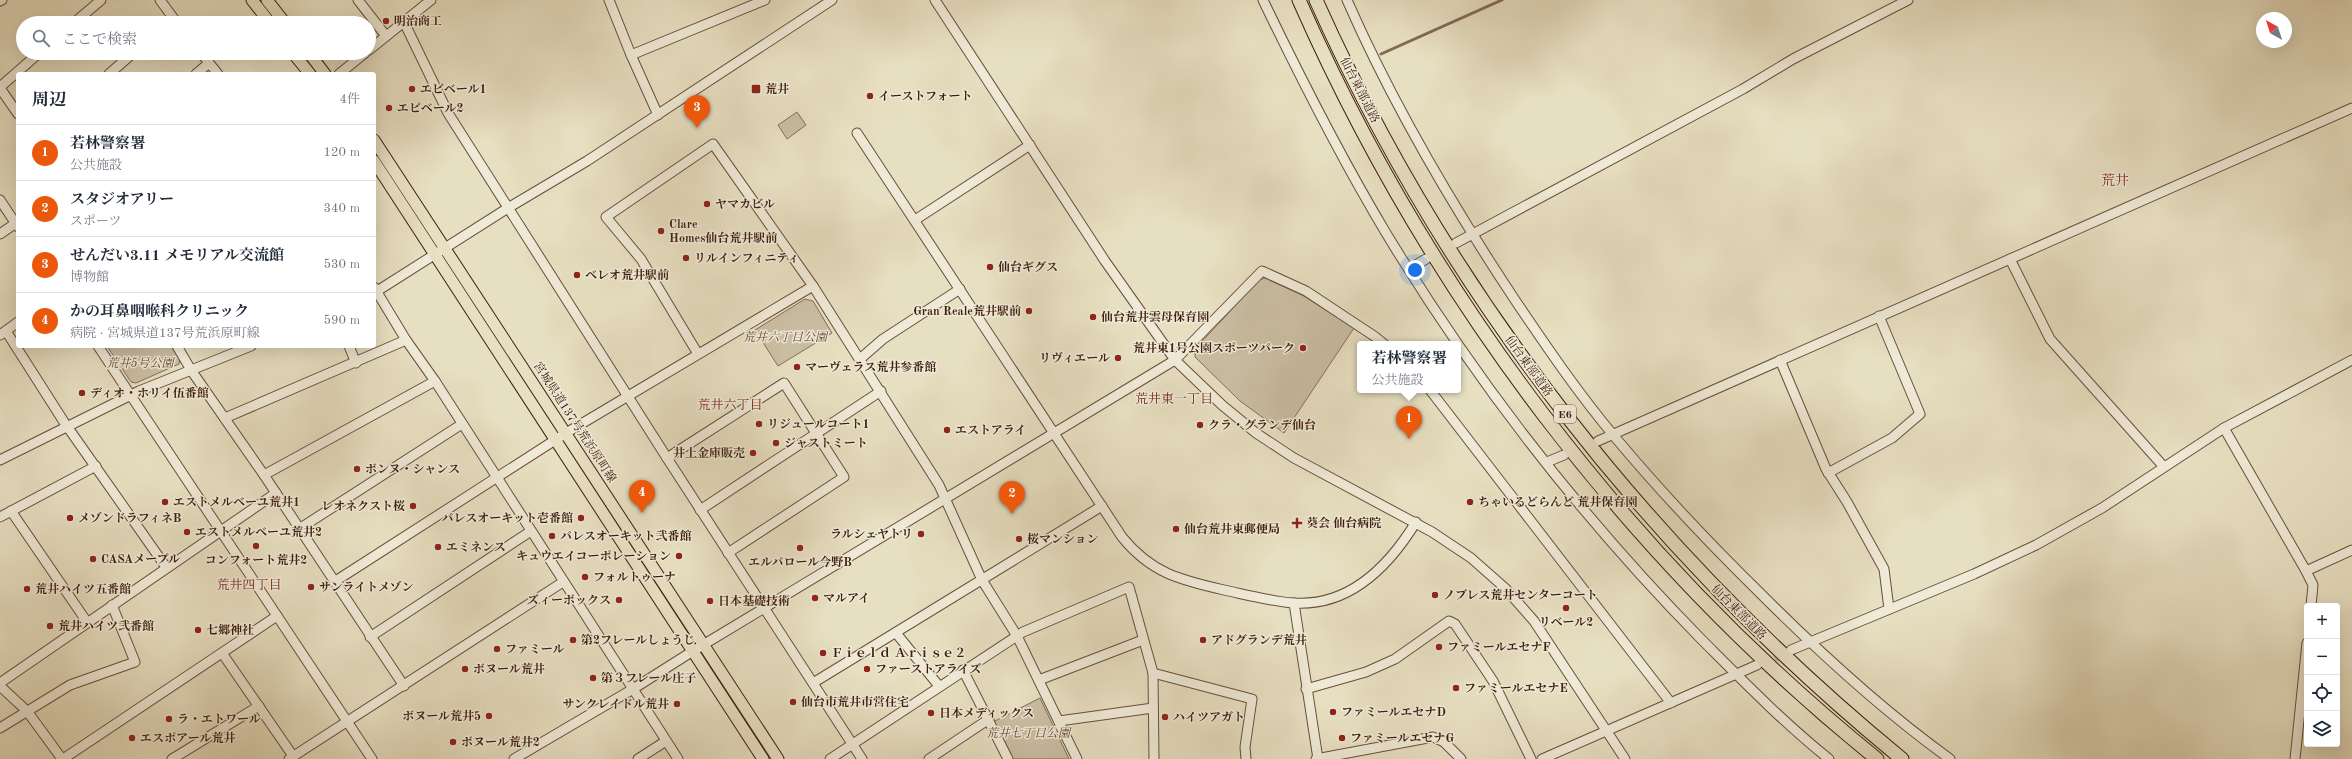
<!DOCTYPE html>
<html lang="ja">
<head>
<meta charset="utf-8">
<style>
	:root { --surface:#fff; --page:#f6f6f7; --text:#1f2937; --muted:#747a83; --line:#e0e1e3; --accent:#ea580c }
	body { margin:0; font-family:"Old Standard TT","Noto Serif JP",serif; background:var(--page); color:var(--text) }
	.controls { position:absolute; right:12px; bottom:12px; display:grid; overflow:hidden; border-radius:4px; box-shadow:0 4px 16px #0002 }
	.controls button { width:36px; height:36px; display:grid; place-items:center; padding:0; border:0; border-bottom:1px solid var(--line); background:var(--surface); color:var(--text); font:20px sans-serif }
	.compass { position:absolute; left:2256px; top:12px; width:36px; height:36px; border-radius:50%; background:var(--surface); box-shadow:0 4px 16px #0002; rotate:321deg }
	.you { position:absolute; left:1415px; top:270px; width:14px; height:14px; margin:-10px; border:3px solid #fff; border-radius:50%; background:#1a73e8; box-shadow:0 0 0 6px #1a73e833 }
	.badge { display:grid; place-items:center; width:26px; height:26px; border-radius:50%; background:var(--accent); color:#fff; font-size:13px; font-weight:700 }
	.pin { position:absolute; translate:-50% -33px; filter:drop-shadow(0 1px 2px #0008) }
	.pin::after { content:''; position:absolute; top:21px; width:14px; height:12px; background:inherit; clip-path:polygon(0 0,100% 0,50% 100%) }
	.popup { position:absolute; left:1357px; top:341px; width:104px; height:52px; box-sizing:border-box; display:grid; place-content:center; border-radius:4px; background:var(--surface); filter:drop-shadow(0 1px 3px #0005); font-size:13px; white-space:nowrap; color:var(--muted) }
	.popup b { font-size:15px; color:var(--text) }
	.popup::after { content:''; position:absolute; left:50%; top:100%; margin-left:-8px; border:8px solid transparent; border-top-color:var(--surface) }
	.list { margin:0; padding:0; list-style:none }
	h2 { display:flex; justify-content:space-between; align-items:center; height:52px; margin:0; padding:0 16px; font-size:17px }
	h2 small { font-size:13px; font-weight:400; color:var(--muted) }
	.list li { display:grid; grid-template-columns:26px 1fr auto; gap:12px; align-items:center; box-sizing:border-box; height:56px; padding:0 16px; border-top:1px solid var(--line) }
	.list b { display:block; font-size:15px; white-space:nowrap }
	.list p { margin:0; font-size:13px; white-space:nowrap; color:var(--muted) }
	.list em { font-size:13px; font-style:normal; color:var(--muted) }
	.icon { flex:none; width:22px; height:22px; fill:none; stroke:currentColor; stroke-width:2; stroke-linecap:round; stroke-linejoin:round }
	.map { position:relative; flex:none; width:2352px; height:759px; overflow:hidden }
	.search { position:absolute; background:var(--surface); box-shadow:0 4px 16px #0002; left:16px; top:16px; width:360px; height:44px; display:flex; align-items:center; gap:10px; box-sizing:border-box; padding:0 14px; border-radius:22px; color:var(--muted); font-size:15px }
	.panel { position:absolute; background:var(--surface); box-shadow:0 4px 16px #0002; left:16px; top:72px; width:360px; height:276px; border-radius:4px }
	.map>svg:first-child { display:block }
	.green { fill:#cabea3; stroke:#846e58 }
	.lines { fill:none; stroke-linecap:round; stroke-linejoin:round }
	.stream { stroke:#826a55; stroke-width:3 }
	.minor-tunnel { stroke:#c5b89d; stroke-width:9; stroke-dasharray:9 4.5; stroke-linecap:butt }
	.minor-casing { stroke:#694e3b; stroke-width:11 }
	.major-casing { stroke:#3f1e0e; stroke-width:13 }
	.highway-casing { stroke:#3f1e0e; stroke-width:15 }
	.minor { stroke:#efead7; stroke-width:9 }
	.major { stroke:#e7dfc1; stroke-width:11 }
	.highway { stroke:#e7dfc1; stroke-width:13 }
	.poi-dot { fill:#8f2418; stroke:#efead7; stroke-width:1.5 }
	.labels { text-anchor:middle; stroke-width:3; stroke-linejoin:round; paint-order:stroke }
	.shield { fill:#efead7; stroke:#745b4a; stroke-width:1 }
	.shield-label { font-size:11px; font-weight:bold; fill:#3f1e0e }
	.poi-label { font-size:12px; font-weight:bold; fill:#3f1e0e; stroke:#efead7; text-anchor:start }
	.street-label { font-size:12px; fill:#3f1e0e; stroke:#efead7 }
	.park-label { font-size:12px; font-style:italic; fill:#624633; stroke:#efead7 }
	.neighbourhood-label { font-size:13px; fill:#7a1f14; stroke:#efead7 }
	.quarter-label { font-size:14px; fill:#7a1f14; stroke:#efead7 }
</style>
</head>
<body>
<div class="map">
<svg width="2352" height="759" viewBox="0 0 2352 759">
	<rect width="100%" height="100%" fill="#e7dfc1"/>
	<filter id="stains"><feTurbulence type="fractalNoise" baseFrequency=".005" numOctaves="4"/><feColorMatrix values="0 0 0 0 .2 0 0 0 0 .09 0 0 0 0 .02 0 0 0 .5 -.17"/></filter>
	<radialGradient id="worn" r=".72"><stop offset=".6" stop-color="#630" stop-opacity="0"/><stop offset="1" stop-color="#630" stop-opacity=".3"/></radialGradient>
	<g class="green">
		<polygon points="797,112 806,125 787,139 778,125"/>
		<polygon points="1265,278 1302,295 1354,328 1284,433 1240,401 1195,357 1195,349 1259,280"/>
		<polygon points="805,299 813,301 832,333 778,366 755,330"/>
		<polygon points="107,346 171,346 180,359 179,364 136,383 131,382"/>
		<polygon points="1040,698 1069,759 1009,759 991,723"/>
	</g>
	<g class="lines">
		<polyline class="stream" points="1381,54 1502,0"/>
		<polyline class="minor-tunnel" points="1762,663 1788,651"/>
		<defs>
			<g id="minor">
				<polyline points="160,0 177,23"/>
				<polyline points="358,0 386,36"/>
				<polyline points="609,0 631,55 658,115"/>
				<polyline points="935,0 1105,261 1175,360 1222,405 1256,433 1294,458 1432,532 1471,558 1505,588 1534,621 1625,759"/>
				<path d="M1263,0C1301,79 1341,158 1386,233C1475,380 1582,518 1703,641C1743,681 1784,723 1829,759"/>
				<path d="M1347,0C1393,105 1452,205 1515,300C1546,346 1578,393 1614,436C1660,491 1710,544 1761,594C1820,653 1882,710 1950,759"/>
				<polyline points="0,1 2,0"/>
				<polyline points="404,22 448,113 667,458 862,759"/>
				<polyline points="74,23 101,0"/>
				<polyline points="369,50 431,0"/>
				<polyline points="201,53 218,74"/>
				<polyline points="631,55 765,0"/>
				<polyline points="109,74 133,53"/>
				<polyline points="196,74 209,63"/>
				<polyline points="339,74 365,53"/>
				<polyline points="0,87 39,53"/>
				<polyline points="0,88 18,114"/>
				<path d="M857,133L1122,537C1151,573 1180,580 1224,590C1247,595 1270,601 1293,603C1349,607 1389,566 1416,522"/>
				<polyline points="0,200 18,227"/>
				<polyline points="915,220 1030,145"/>
				<polyline points="0,234 16,223"/>
				<polyline points="1456,243 1743,89 1793,59 1908,0"/>
				<polyline points="2010,259 2050,339 2164,467"/>
				<polyline points="1409,269 1426,259"/>
				<polyline points="374,287 406,340 435,381 678,759"/>
				<polyline points="374,293 508,208 587,161 832,0"/>
				<polyline points="6,331 64,422 166,567"/>
				<polyline points="0,335 18,322"/>
				<polyline points="98,346 372,759"/>
				<polyline points="177,346 191,370 264,475 404,686"/>
				<polyline points="349,346 356,363"/>
				<polyline points="698,354 641,259 606,217 713,144 813,286 939,485 982,580 1017,636 1077,759"/>
				<polyline points="860,359 883,339 960,289"/>
				<polyline points="1780,360 1826,469 1847,502 1884,569 1889,609"/>
				<polyline points="1430,390 1671,703"/>
				<polyline points="225,418 406,340"/>
				<polyline points="2224,428 2306,571 2352,550"/>
				<polyline points="1598,441 2352,108"/>
				<polyline points="667,458 784,383 844,477 728,553"/>
				<polyline points="0,460 139,391 251,346"/>
				<polyline points="1547,462 1564,455"/>
				<polyline points="1828,473 1892,438 1920,414 1879,316"/>
				<polyline points="264,475 435,381"/>
				<polyline points="700,510 881,391"/>
				<polyline points="11,511 87,622"/>
				<polyline points="0,517 96,466"/>
				<polyline points="299,529 462,424"/>
				<polyline points="2306,571 2313,585 2311,606"/>
				<polyline points="334,582 566,433 813,286"/>
				<polyline points="1294,603 1318,759"/>
				<polyline points="896,633 939,686"/>
				<polyline points="370,637 531,531"/>
				<polyline points="1791,650 1974,574 2036,545 2102,508 2224,428 2352,360"/>
				<polyline points="222,653 293,756"/>
				<polyline points="963,670 1008,759"/>
				<polyline points="1153,673 1252,699 1245,747 1246,759"/>
				<polyline points="1039,680 1143,640"/>
				<polyline points="0,683 276,493"/>
				<polyline points="813,683 1102,506"/>
				<polyline points="0,686 27,711 62,759"/>
				<polyline points="1306,689 1366,672 1395,659 1449,621 1455,624 1493,681 1531,759"/>
				<polyline points="1059,721 1153,708"/>
				<polyline points="0,728 70,685 135,662 112,605"/>
				<polyline points="63,759 277,616"/>
				<polyline points="172,759 259,706"/>
				<polyline points="289,759 563,582"/>
				<polyline points="514,759 633,689 693,651 1175,360 1262,271 1306,291 1374,336 1384,344"/>
				<polyline points="638,759 666,741"/>
				<polyline points="830,759 1023,632 1129,587 1153,673 1154,759"/>
				<polyline points="929,759 989,719"/>
				<polyline points="1316,759 1433,737 1444,742 1461,759"/>
				<polyline points="1542,759 1757,665"/>
				<polyline points="2295,759 2307,643"/>
			</g>
			<g id="major">
				<polyline points="252,0 270,23"/>
				<polyline points="267,0 285,23"/>
				<polyline points="293,53 310,74"/>
				<polyline points="309,53 325,74"/>
				<polyline points="374,140 778,759"/>
				<polyline points="374,161 763,759"/>
			</g>
			<g id="highway">
				<path d="M1299,0C1428,293 1628,558 1877,759"/>
				<path d="M1316,0C1448,296 1652,554 1902,759"/>
			</g>
		</defs>
		<use href="#minor" class="minor-casing"/>
		<use href="#major" class="major-casing"/>
		<use href="#highway" class="highway-casing"/>
		<use href="#minor" class="minor"/>
		<use href="#major" class="major"/>
		<use href="#highway" class="highway"/>
	</g>
	<g class="poi-dot">
		<circle cx="386" cy="21" r="4"/>
		<circle cx="412" cy="89" r="4"/>
		<rect x="751" y="84" width="10" height="10" rx="2"/>
		<circle cx="870" cy="96" r="4"/>
		<circle cx="389" cy="108" r="4"/>
		<circle cx="707" cy="204" r="4"/>
		<circle cx="661" cy="231" r="4"/>
		<circle cx="686" cy="258" r="4"/>
		<circle cx="990" cy="267" r="4"/>
		<circle cx="577" cy="275" r="4"/>
		<circle cx="1029" cy="311" r="4"/>
		<circle cx="1093" cy="317" r="4"/>
		<circle cx="1303" cy="348" r="4"/>
		<circle cx="1118" cy="358" r="4"/>
		<circle cx="797" cy="367" r="4"/>
		<circle cx="82" cy="393" r="4"/>
		<circle cx="759" cy="424" r="4"/>
		<circle cx="1200" cy="425" r="4"/>
		<circle cx="947" cy="430" r="4"/>
		<circle cx="776" cy="443" r="4"/>
		<circle cx="753" cy="453" r="4"/>
		<circle cx="357" cy="469" r="4"/>
		<circle cx="165" cy="502" r="4"/>
		<circle cx="1470" cy="502" r="4"/>
		<circle cx="413" cy="506" r="4"/>
		<circle cx="70" cy="518" r="4"/>
		<circle cx="581" cy="518" r="4"/>
		<path d="M1295 517h4v4h4v4h-4v4h-4v-4h-4v-4h4z"/>
		<circle cx="1176" cy="529" r="4"/>
		<circle cx="187" cy="532" r="4"/>
		<circle cx="921" cy="534" r="4"/>
		<circle cx="552" cy="536" r="4"/>
		<circle cx="1019" cy="539" r="4"/>
		<circle cx="256" cy="546" r="4"/>
		<circle cx="438" cy="547" r="4"/>
		<circle cx="800" cy="548" r="4"/>
		<circle cx="679" cy="556" r="4"/>
		<circle cx="93" cy="559" r="4"/>
		<circle cx="585" cy="577" r="4"/>
		<circle cx="311" cy="587" r="4"/>
		<circle cx="27" cy="589" r="4"/>
		<circle cx="1435" cy="595" r="4"/>
		<circle cx="815" cy="598" r="4"/>
		<circle cx="619" cy="600" r="4"/>
		<circle cx="710" cy="601" r="4"/>
		<circle cx="1566" cy="608" r="4"/>
		<circle cx="50" cy="626" r="4"/>
		<circle cx="198" cy="630" r="4"/>
		<circle cx="573" cy="640" r="4"/>
		<circle cx="1203" cy="640" r="4"/>
		<circle cx="1439" cy="647" r="4"/>
		<circle cx="497" cy="649" r="4"/>
		<circle cx="823" cy="653" r="4"/>
		<circle cx="465" cy="669" r="4"/>
		<circle cx="867" cy="669" r="4"/>
		<circle cx="593" cy="678" r="4"/>
		<circle cx="1456" cy="688" r="4"/>
		<circle cx="793" cy="702" r="4"/>
		<circle cx="677" cy="704" r="4"/>
		<circle cx="1333" cy="712" r="4"/>
		<circle cx="931" cy="713" r="4"/>
		<circle cx="489" cy="716" r="4"/>
		<circle cx="1165" cy="717" r="4"/>
		<circle cx="169" cy="719" r="4"/>
		<circle cx="132" cy="738" r="4"/>
		<circle cx="1342" cy="738" r="4"/>
		<circle cx="453" cy="742" r="4"/>
	</g>
	<g class="labels">
		<rect class="shield" x="1554" y="405" width="22" height="18" rx="3"/>
		<g class="shield-label">
			<text x="1565" y="418">E6</text>
		</g>
		<g class="poi-label">
			<text x="394" y="25">明治商工</text>
			<text x="420" y="93">エピベール1</text>
			<text x="765" y="93">荒井</text>
			<text x="878" y="100">イーストフォート</text>
			<text x="397" y="112">エピベール2</text>
			<text x="715" y="208">ヤマカビル</text>
			<text x="669" y="228">Clare<tspan x="669" dy="14">Homes仙台荒井駅前</tspan></text>
			<text x="694" y="262">リルインフィニティ</text>
			<text x="998" y="271">仙台ギグス</text>
			<text x="585" y="279">ベレオ荒井駅前</text>
			<text x="1021" y="315" text-anchor="end">Gran Reale荒井駅前</text>
			<text x="1101" y="321">仙台荒井雲母保育園</text>
			<text x="1295" y="352" text-anchor="end">荒井東1号公園スポーツパーク</text>
			<text x="1110" y="362" text-anchor="end">リヴィエール</text>
			<text x="805" y="371">マーヴェラス荒井参番館</text>
			<text x="90" y="397">ディオ・ホリイ伍番館</text>
			<text x="767" y="428">リジュールコート1</text>
			<text x="1208" y="429">クラ・グランデ仙台</text>
			<text x="955" y="434">エストアライ</text>
			<text x="784" y="447">ジャストミート</text>
			<text x="745" y="457" text-anchor="end">井上金庫販売</text>
			<text x="365" y="473">ボンヌ・シャンス</text>
			<text x="173" y="506">エストメルベーユ荒井1</text>
			<text x="1478" y="506">ちゃいるどらんど 荒井保育園</text>
			<text x="405" y="510" text-anchor="end">レオネクスト桜</text>
			<text x="78" y="522">メゾンドラフィネB</text>
			<text x="573" y="522" text-anchor="end">パレスオーキット壱番館</text>
			<text x="1306" y="527">葵会 仙台病院</text>
			<text x="1184" y="533">仙台荒井東郵便局</text>
			<text x="195" y="536">エストメルベーユ荒井2</text>
			<text x="913" y="538" text-anchor="end">ラルシェヤトリ</text>
			<text x="560" y="540">パレスオーキット弐番館</text>
			<text x="1027" y="543">桜マンション</text>
			<text x="446" y="551">エミネンス</text>
			<text x="671" y="560" text-anchor="end">キュウエイコーポレーション</text>
			<text x="101" y="563">CASAメープル</text>
			<text x="256" y="564" text-anchor="middle">コンフォート荒井2</text>
			<text x="800" y="566" text-anchor="middle">エルパロール今野B</text>
			<text x="593" y="581">フォルトゥーナ</text>
			<text x="319" y="591">サンライトメゾン</text>
			<text x="35" y="593">荒井ハイツ五番館</text>
			<text x="1443" y="599">ノブレス荒井センターコート</text>
			<text x="823" y="602">マルアイ</text>
			<text x="611" y="604" text-anchor="end">ズィーボックス</text>
			<text x="718" y="605">日本基礎技術</text>
			<text x="1566" y="626" text-anchor="middle">リベール2</text>
			<text x="58" y="630">荒井ハイツ弐番館</text>
			<text x="206" y="634">七郷神社</text>
			<text x="581" y="644">第2フレールしょうじ</text>
			<text x="1211" y="644">アドグランデ荒井</text>
			<text x="1447" y="651">ファミールエセナF</text>
			<text x="505" y="653">ファミール</text>
			<text x="831" y="657">Ｆｉｅｌｄ Ａｒｉｓｅ２</text>
			<text x="473" y="673">ボヌール荒井</text>
			<text x="875" y="673">ファーストアライズ</text>
			<text x="601" y="682">第３フレール庄子</text>
			<text x="1464" y="692">ファミールエセナE</text>
			<text x="801" y="706">仙台市荒井市営住宅</text>
			<text x="669" y="708" text-anchor="end">サンクレイドル荒井</text>
			<text x="1341" y="716">ファミールエセナD</text>
			<text x="939" y="717">日本メディックス</text>
			<text x="481" y="720" text-anchor="end">ボヌール荒井5</text>
			<text x="1173" y="721">ハイツアガト</text>
			<text x="177" y="723">ラ・エトワール</text>
			<text x="140" y="742">エスポアール荒井</text>
			<text x="1350" y="742">ファミールエセナG</text>
			<text x="461" y="746">ボヌール荒井2</text>
		</g>
		<g class="street-label">
			<text transform="translate(1360 90) rotate(63)" y="4">仙台東部道路</text>
			<text transform="translate(1529 366) rotate(54)" y="4">仙台東部道路</text>
			<text transform="translate(575 422) rotate(57)" y="4">宮城県道137号荒浜原町線</text>
			<text transform="translate(1739 612) rotate(45)" y="4">仙台東部道路</text>
		</g>
		<g class="park-label">
			<text x="785" y="341">荒井六丁目公園</text>
			<text x="140" y="367">荒井5号公園</text>
			<text x="1028" y="737">荒井七丁目公園</text>
		</g>
		<g class="neighbourhood-label">
			<text x="1174" y="403">荒井東一丁目</text>
			<text x="730" y="409">荒井六丁目</text>
			<text x="249" y="589">荒井四丁目</text>
		</g>
		<g class="quarter-label">
			<text x="2115" y="185">荒井</text>
		</g>
	</g>
	<rect width="100%" height="100%" filter="url(#stains)"/>
	<rect width="100%" height="100%" fill="url(#worn)"/>
</svg>
<div class="controls">
<button>+</button>
<button>−</button>
<button><svg class="icon" aria-label="locate" viewBox="0 0 24 24"><circle cx="12" cy="12" r="6"/><path d="M12 2v4M12 18v4M2 12h4M18 12h4"/></svg></button>
<button><svg class="icon" aria-label="layers" viewBox="0 0 24 24"><path d="M12 4l9 5-9 5-9-5zM3 14l9 5 9-5"/></svg></button>
</div>
<svg class="compass" viewBox="-18 -18 36 36"><path d="M0-13l5 13h-10z" fill="#e53935"/><path d="M0 13l5-13h-10z" fill="#747a83"/></svg>
<div class="you"></div>
<div class="pin badge" style="left:1409px;top:439px">1</div>
<div class="popup"><b>若林警察署</b>公共施設</div>
<div class="pin badge" style="left:1012px;top:514px">2</div>
<div class="pin badge" style="left:697px;top:128px">3</div>
<div class="pin badge" style="left:642px;top:513px">4</div>
<div class="search"><svg class="icon" aria-label="search" viewBox="0 0 24 24"><circle cx="10" cy="10" r="6"/><path d="M15 15l6 6"/></svg>ここで検索</div>
<section class="panel">
<h2>周辺<small>4件</small></h2>
<ul class="list">
<li><span class="badge">1</span><div><b>若林警察署</b><p>公共施設</p></div><em>120 m</em></li>
<li><span class="badge">2</span><div><b>スタジオアリー</b><p>スポーツ</p></div><em>340 m</em></li>
<li><span class="badge">3</span><div><b>せんだい3.11 メモリアル交流館</b><p>博物館</p></div><em>530 m</em></li>
<li><span class="badge">4</span><div><b>かの耳鼻咽喉科クリニック</b><p>病院 · 宮城県道137号荒浜原町線</p></div><em>590 m</em></li>
</ul>
</section>
</div>
</body>
</html>
